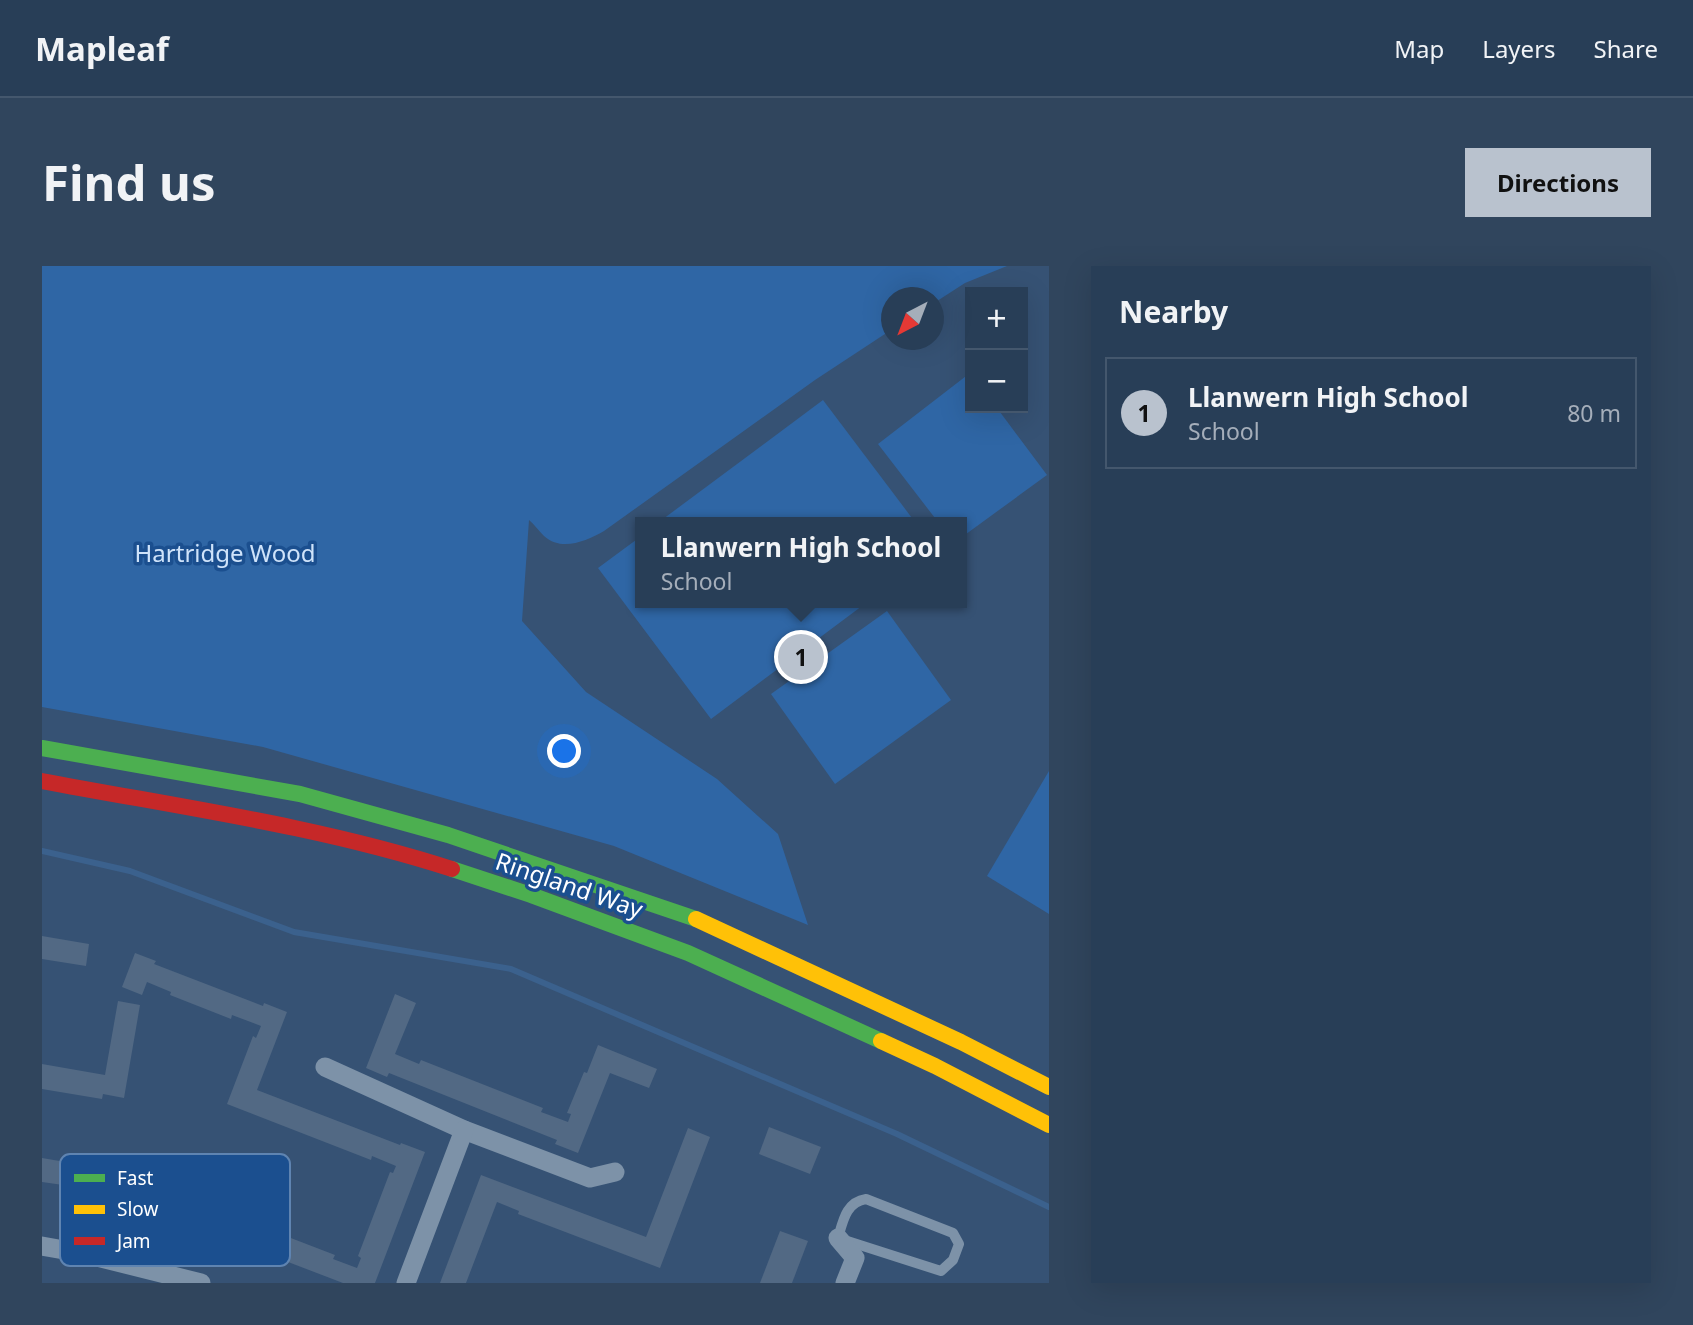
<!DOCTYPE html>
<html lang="en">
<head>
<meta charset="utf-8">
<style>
	:root { --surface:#283e57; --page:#30455d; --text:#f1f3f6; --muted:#a5aeba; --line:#44576d; --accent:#b9c2ce }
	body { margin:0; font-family:"Noto Sans",sans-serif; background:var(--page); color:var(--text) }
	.controls { position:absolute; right:21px; top:21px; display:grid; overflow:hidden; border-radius:0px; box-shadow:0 7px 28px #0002 }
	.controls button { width:63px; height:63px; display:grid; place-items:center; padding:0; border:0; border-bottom:2px solid var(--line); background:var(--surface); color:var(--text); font:35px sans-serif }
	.compass { position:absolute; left:839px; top:21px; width:63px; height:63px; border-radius:50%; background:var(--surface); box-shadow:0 7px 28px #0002; rotate:222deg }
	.you { position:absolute; left:523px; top:486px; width:24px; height:24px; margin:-18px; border:5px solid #fff; border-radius:50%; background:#1a73e8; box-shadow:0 0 0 10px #1a73e833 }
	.badge { display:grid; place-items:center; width:46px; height:46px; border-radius:50%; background:var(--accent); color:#111; font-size:23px; font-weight:700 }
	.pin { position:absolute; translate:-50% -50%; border:4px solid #fff; box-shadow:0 2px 7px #0006 }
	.popup { position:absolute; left:593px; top:251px; width:332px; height:91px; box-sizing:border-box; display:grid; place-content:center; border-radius:0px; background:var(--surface); filter:drop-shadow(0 2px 5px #0005); font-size:23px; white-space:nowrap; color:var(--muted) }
	.popup b { font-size:26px; color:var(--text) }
	.popup::after { content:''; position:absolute; left:50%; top:100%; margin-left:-14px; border:14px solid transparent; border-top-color:var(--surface) }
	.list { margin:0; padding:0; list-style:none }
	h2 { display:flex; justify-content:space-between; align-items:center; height:91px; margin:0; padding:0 28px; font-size:30px }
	h2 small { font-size:23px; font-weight:400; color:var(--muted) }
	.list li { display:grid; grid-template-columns:46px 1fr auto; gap:21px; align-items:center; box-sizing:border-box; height:112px; margin:0 14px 14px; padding:0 14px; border:2px solid var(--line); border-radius:0px }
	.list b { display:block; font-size:26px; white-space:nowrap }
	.list p { margin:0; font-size:23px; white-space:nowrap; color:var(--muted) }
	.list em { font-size:23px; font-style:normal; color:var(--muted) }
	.map { position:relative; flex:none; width:1007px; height:1017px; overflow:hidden; border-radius:0px }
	header { display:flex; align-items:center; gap:42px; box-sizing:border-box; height:98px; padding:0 35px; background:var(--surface); border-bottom:2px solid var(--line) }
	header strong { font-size:33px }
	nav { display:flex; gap:38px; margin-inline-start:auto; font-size:24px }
	.intro { display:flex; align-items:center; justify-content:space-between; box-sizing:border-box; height:168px; padding:0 42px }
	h1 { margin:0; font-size:49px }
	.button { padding:18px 32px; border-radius:0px; background:var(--accent); color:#111; font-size:24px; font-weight:700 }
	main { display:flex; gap:42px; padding:0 42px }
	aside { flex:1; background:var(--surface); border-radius:0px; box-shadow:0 7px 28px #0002 }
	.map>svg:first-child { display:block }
	.green { fill:#2f66a5 }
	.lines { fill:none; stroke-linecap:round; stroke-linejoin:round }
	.stream { stroke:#3b618d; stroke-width:6 }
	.building { fill:#526984 }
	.lane { stroke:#7d92a8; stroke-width:10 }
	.street { stroke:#7d92a8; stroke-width:19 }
	.fast { stroke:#4caf50; stroke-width:16 }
	.slow { stroke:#ffc107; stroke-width:16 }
	.jam { stroke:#c62828; stroke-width:16 }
	.labels { text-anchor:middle; stroke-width:7; stroke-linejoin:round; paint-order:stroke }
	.park-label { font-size:24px; fill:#cfe3fa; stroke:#1b4f8f }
	.street-label { font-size:24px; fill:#fff; stroke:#1b4f8f }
	.key { fill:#1b4f8f; stroke:#5f84b1; stroke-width:2 }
	.key-label { font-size:19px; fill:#fff }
</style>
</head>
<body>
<header>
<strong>Mapleaf</strong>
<nav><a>Map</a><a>Layers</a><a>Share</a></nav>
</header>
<div class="intro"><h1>Find us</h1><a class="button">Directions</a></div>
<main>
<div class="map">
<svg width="1007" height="1017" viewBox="0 0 1007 1017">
	<rect width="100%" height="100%" fill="#365274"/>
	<g class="green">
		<path d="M0,0H965L923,17L892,37V32H850L849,64L773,114L562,265C544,275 520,286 502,270C497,265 492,258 487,254L480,355L544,426L675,513L736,568L766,659L572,580L221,481L0,441Z"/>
		<polygon points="928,107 928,142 955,142 1005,209 920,271 920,256 896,256 836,178"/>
		<polygon points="781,134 873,256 617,256"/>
		<polygon points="598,271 598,337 824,337 669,453 556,302"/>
		<polygon points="845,345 909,434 793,518 729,428"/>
		<polygon points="1007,505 1007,648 945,610"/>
	</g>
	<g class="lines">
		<polyline class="stream" points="0,585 88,605 252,666 469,703 855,868 1007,941"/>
	</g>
	<g class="building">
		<polygon points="0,670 47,678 44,700 0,693"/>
		<polygon points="93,687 114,695 112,698 221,740 222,737 245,746 215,824 358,879 359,877 383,886 333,1017 301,1017 220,986 228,964 293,989 291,993 315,1002 319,992 316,990 348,906 351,907 354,900 330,890 329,894 185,838 211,770 214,772 219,760 190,749 189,753 128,729 129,726 105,716 100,729 80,721"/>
		<polygon points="353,728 374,737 353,788 377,798 379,794 501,842 499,846 526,856 529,848 525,847 542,806 545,807 556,779 615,803 607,822 568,807 536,887 513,878 515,874 347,807 345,811 324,802"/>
		<polygon points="76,735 98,739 82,832 61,828 60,833 0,823 0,798 63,809"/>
		<polygon points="727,861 779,881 768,908 717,888"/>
		<polygon points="646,862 668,871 618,1002 476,948 477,945 455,936 424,1017 398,1017 439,909 604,971"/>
		<polygon points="0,892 53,901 49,923 0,916"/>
		<polygon points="63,903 150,923 145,945 58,925"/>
		<polygon points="162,926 223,949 215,970 154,947"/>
		<polygon points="738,965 766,975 750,1017 718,1017"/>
	</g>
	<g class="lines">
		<path class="lane" d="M824,933L911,967L917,978L911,994L899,1005L796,972C801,955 804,936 824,933Z"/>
		<g class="street">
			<polyline points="283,801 422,864 548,912 573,906"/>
			<polyline points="796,972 813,992 803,1017"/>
			<polyline points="0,980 39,987 159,1017"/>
			<polyline points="364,1017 422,864"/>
		</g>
		<g class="fast">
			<polyline points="0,482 258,528 406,569 654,653"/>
			<polyline points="410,603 489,629 646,687 839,775"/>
		</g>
		<g class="slow">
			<polyline points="654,653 919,776 1007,821"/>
			<polyline points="839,775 893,800 1007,859"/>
		</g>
		<path class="jam" d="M0,515C137,541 277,560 410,603"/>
	</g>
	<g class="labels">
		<g class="park-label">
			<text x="183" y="296">Hartridge Wood</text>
		</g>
		<g class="street-label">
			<text transform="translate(527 620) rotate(19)" y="8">Ringland Way</text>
		</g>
	</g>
	<rect x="18" y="888" width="230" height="112" rx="10" class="key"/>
	<rect x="32" y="908" width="31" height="8" fill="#4caf50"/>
	<rect x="32" y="939" width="31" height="9" fill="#ffc107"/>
	<rect x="32" y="971" width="31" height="8" fill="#c62828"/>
	<g class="key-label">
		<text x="75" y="919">Fast</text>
		<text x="75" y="950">Slow</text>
		<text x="75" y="982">Jam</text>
	</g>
</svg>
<div class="controls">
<button>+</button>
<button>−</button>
</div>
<svg class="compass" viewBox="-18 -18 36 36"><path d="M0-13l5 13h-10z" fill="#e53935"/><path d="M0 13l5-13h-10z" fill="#a5aeba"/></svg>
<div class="you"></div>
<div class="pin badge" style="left:759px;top:391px">1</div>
<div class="popup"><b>Llanwern High School</b>School</div>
</div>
<aside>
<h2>Nearby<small></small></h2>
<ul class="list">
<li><span class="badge">1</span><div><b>Llanwern High School</b><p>School</p></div><em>80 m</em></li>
</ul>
</aside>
</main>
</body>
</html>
